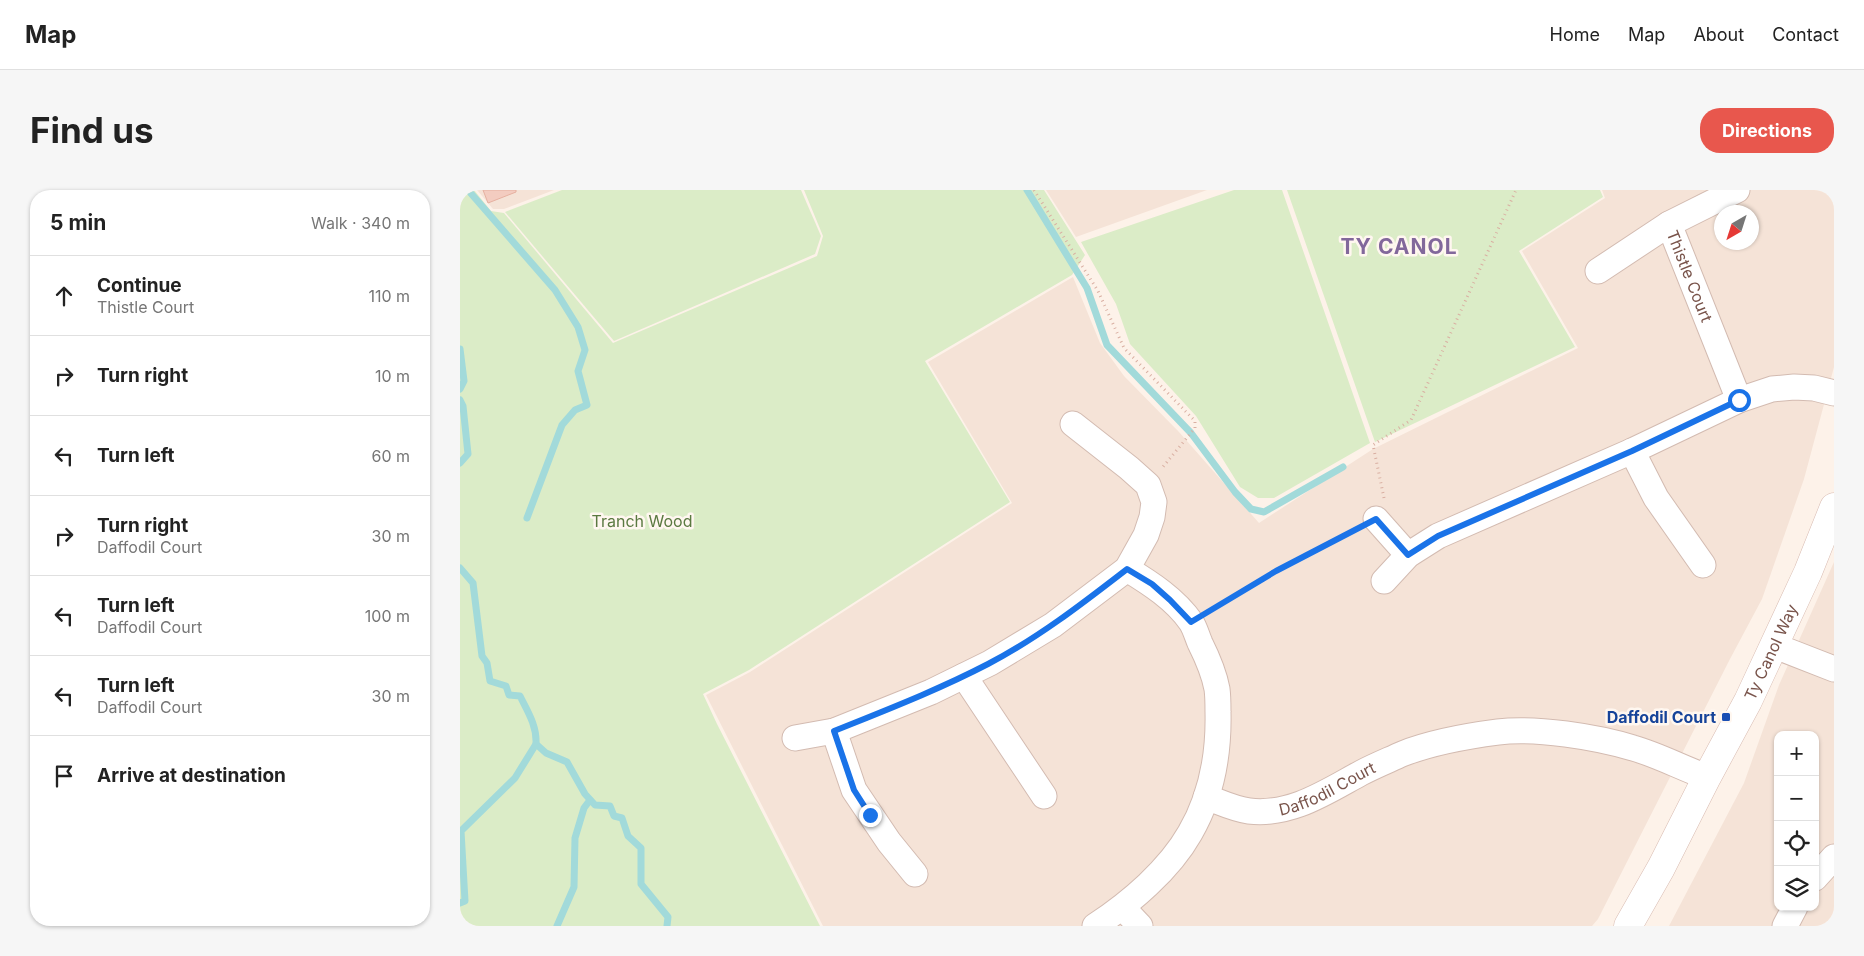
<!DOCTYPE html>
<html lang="en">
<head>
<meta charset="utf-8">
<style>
	:root { --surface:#fff; --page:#f6f6f6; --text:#222; --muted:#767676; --line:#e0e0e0; --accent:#e8574d }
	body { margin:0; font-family:Inter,sans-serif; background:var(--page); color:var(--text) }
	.controls { position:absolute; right:15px; bottom:15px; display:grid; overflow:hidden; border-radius:10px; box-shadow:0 1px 4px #0004 }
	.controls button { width:45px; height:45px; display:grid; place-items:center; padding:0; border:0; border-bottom:1px solid var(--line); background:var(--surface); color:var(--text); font:25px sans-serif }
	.compass { position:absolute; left:1254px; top:15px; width:45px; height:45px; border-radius:50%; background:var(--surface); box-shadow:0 1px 4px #0004; rotate:219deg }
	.stop { position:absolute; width:15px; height:15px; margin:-11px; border:4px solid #1a73e8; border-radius:50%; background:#fff }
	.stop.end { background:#1a73e8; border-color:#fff; box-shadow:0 1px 5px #0008 }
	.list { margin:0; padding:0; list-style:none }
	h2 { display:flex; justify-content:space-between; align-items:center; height:65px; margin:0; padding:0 20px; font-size:21px }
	h2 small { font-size:16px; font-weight:400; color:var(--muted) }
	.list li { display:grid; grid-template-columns:32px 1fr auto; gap:15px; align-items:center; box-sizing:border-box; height:80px; padding:0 20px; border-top:1px solid var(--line) }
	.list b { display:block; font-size:19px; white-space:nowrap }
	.list p { margin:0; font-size:16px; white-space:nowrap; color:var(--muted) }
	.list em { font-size:16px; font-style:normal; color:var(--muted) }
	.icon { flex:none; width:28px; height:28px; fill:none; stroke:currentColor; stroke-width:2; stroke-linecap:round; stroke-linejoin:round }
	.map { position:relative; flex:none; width:1374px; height:736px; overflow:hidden; border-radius:20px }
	header { display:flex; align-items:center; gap:30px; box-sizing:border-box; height:70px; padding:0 25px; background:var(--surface); border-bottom:1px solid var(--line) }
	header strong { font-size:24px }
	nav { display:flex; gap:28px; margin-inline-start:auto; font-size:18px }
	.intro { display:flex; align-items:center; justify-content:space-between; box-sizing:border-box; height:120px; padding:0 30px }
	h1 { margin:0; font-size:35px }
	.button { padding:12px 22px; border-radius:20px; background:var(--accent); color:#fff; font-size:18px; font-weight:700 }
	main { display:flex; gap:30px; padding:0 30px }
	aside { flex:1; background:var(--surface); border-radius:20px; box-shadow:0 1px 4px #0004 }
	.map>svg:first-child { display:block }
	.residential { fill:#f5e3d7; fill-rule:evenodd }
	.green { fill:#dbecc7 }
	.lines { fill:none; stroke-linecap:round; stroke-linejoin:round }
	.stream { stroke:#a2dada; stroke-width:7 }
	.building { fill:#f3ccc0; stroke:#e6b0a0 }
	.street-casing { stroke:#d3bbb1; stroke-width:27 }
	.secondary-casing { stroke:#d8bbb1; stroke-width:29 }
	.path { stroke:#d9afa2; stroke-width:3; stroke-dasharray:1 4; stroke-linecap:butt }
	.street { stroke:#fff; stroke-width:25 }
	.secondary { stroke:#fff; stroke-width:28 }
	.route { stroke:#1a73e8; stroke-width:6 }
	.transit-dot { fill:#1a4fb4; stroke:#fff7f0; stroke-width:2 }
	.labels { text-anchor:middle; stroke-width:5; stroke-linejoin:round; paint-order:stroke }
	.street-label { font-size:16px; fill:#79544b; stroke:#fff7f0 }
	.park-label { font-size:16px; fill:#5a7940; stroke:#fff7f0 }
	.transit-label { font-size:16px; font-weight:bold; fill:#164399; stroke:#fff7f0; text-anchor:end }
	.district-label { font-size:21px; font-weight:bold; letter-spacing:1px; fill:#82689b; stroke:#fff7f0 }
</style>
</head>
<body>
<header>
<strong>Map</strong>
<nav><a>Home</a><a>Map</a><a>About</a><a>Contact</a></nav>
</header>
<div class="intro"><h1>Find us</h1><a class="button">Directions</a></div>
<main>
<aside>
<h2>5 min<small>Walk · 340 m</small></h2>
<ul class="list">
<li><svg class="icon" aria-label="ahead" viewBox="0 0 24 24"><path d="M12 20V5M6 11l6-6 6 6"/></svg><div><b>Continue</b><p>Thistle Court</p></div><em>110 m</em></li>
<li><svg class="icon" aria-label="right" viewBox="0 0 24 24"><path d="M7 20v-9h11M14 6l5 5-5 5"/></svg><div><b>Turn right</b></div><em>10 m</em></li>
<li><svg class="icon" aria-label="left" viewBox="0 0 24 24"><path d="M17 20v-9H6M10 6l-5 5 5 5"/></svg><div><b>Turn left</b></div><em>60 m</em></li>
<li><svg class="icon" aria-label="right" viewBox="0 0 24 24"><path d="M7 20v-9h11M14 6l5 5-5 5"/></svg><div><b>Turn right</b><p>Daffodil Court</p></div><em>30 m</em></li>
<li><svg class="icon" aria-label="left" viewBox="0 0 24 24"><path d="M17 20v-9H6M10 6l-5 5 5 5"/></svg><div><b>Turn left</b><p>Daffodil Court</p></div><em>100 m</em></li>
<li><svg class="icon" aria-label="left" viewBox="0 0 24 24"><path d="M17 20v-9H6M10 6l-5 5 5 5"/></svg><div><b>Turn left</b><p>Daffodil Court</p></div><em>30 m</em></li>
<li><svg class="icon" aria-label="arrive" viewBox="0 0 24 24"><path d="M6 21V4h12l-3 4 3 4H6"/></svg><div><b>Arrive at destination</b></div></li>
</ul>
</aside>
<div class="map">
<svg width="1374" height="736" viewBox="0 0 1374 736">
	<rect width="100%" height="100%" fill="#fdf2e9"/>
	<g class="residential">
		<polygon points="17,0 94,0 44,19 33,19"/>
		<polygon points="586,0 747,0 616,47"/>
		<path d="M1142,0H1374V177L1344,289L1302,409L1270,469L1138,729L1132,736H363L246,505L290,482L552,313L468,172L613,87L640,153L664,186L719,242L799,333L913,259L1118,158L1062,61L1145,8ZM1262,22H1292V52H1262Z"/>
		<path d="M1374,372V736H1209L1284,593L1319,495ZM1318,545H1355V717H1318Z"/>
	</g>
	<g class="green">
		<polygon points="0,0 14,0 31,21 44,23 153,153 357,66 363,46 344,0 584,0 625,65 612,85 465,171 550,312 289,480 243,504 257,534 360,736 0,736"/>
		<polygon points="102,0 341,0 361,46 355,64 154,151 45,22"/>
		<polygon points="774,0 822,0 910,253 814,308 798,308 780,297 736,226 670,154 656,114 621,52"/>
		<polygon points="827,0 1140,0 1143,7 1059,61 1115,157 915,252"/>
	</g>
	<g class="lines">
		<g class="stream">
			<polyline points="8,0 95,100 118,137 125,160 118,181 127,215 115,220 102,235 67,328"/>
			<polyline points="567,0 627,98 647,155 731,243 775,302 791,319 804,322 883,277"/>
			<polyline points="0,159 4,191 0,199"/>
			<polyline points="0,210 3,216 8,264 0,273"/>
			<path d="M0,378L13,393L22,466L27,473L30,491L46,496L49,505L60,506C68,522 77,536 76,554L86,563L107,572L125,604L135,615L150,616L154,626L162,628L168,646L181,658V694L208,727L207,736"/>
			<polyline points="0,713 5,711 1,641 55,588 76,554"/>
			<polyline points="97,736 114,697 115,648 124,618 130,610"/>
		</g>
	</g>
	<polygon class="building" points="23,0 56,0 56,2 28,13"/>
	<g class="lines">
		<defs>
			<g id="street">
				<path id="s1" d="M1209,34L1279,210"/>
				<polyline points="1138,81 1209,34 1277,0"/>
				<polyline points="1172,261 1196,308 1243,375"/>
				<polyline points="916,329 948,365"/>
				<polyline points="924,391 948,365 978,346 1172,261 1279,210 1312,199 1334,197 1354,198 1374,203"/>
				<polyline points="1315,456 1374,479"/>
				<polyline points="504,486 584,606"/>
				<polyline points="374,541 394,600 429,652 455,684"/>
				<polyline points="335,548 374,541 471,502 530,473 593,435 667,379 686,345 692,327 694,312 688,295 669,278 613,234"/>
				<path id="s2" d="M746,607C760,612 774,619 789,621C831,626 866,602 901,583C914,576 929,570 942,564C972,552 1007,546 1038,542C1075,537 1137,547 1173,558C1198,565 1222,578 1247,587"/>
				<polyline points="1355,688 1374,667"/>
				<polyline points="663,718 680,736"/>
				<path d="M635,736C670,713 709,680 730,643C751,607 759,564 758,522C758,515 758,506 757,499C754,483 747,467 740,453C737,446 735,438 731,432C715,409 690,393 667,379"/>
				<polyline points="1325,736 1335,717"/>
			</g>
			<g id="secondary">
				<path id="s3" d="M1168,736L1201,678L1247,587L1288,511L1348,382L1374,317"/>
			</g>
		</defs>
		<use href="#street" class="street-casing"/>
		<use href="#secondary" class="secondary-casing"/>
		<g class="path">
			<polyline points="574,0 638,101 664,158 735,231 735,238 702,278"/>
			<polyline points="924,308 913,255 951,230 1056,0"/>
			<polyline points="751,420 816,381 896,339"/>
		</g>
		<use href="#street" class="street"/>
		<use href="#secondary" class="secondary"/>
	</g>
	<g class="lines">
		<path class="route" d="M410,625L394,600L374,541C426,520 478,500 528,474C578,448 623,413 667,379L692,394L710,410L731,432L816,381L916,329L948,365L978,346L1172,261L1279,210"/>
	</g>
	<rect class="transit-dot" x="1261" y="522" width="10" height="10" rx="2.5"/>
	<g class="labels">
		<g class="street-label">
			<text dy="6" stroke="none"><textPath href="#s1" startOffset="56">Thistle Court</textPath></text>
			<text dy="6" stroke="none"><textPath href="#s3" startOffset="309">Ty Canol Way</textPath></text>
			<text dy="6" stroke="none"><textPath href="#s2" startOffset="128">Daffodil Court</textPath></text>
		</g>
		<g class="park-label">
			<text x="182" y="337">Tranch Wood</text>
		</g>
		<g class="transit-label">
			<text x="1256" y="533">Daffodil Court</text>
		</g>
		<g class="district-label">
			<text x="939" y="64">TY CANOL</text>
		</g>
	</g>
</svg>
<div class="controls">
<button>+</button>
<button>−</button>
<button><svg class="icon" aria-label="locate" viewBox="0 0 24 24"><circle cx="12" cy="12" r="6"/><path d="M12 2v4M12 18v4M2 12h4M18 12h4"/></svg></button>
<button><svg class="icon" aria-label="layers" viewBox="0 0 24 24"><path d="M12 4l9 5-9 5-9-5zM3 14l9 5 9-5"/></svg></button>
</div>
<svg class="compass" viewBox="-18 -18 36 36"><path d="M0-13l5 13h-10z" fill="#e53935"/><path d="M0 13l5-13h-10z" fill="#767676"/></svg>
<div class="stop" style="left:1279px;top:210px"></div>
<div class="stop end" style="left:410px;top:625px"></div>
</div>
</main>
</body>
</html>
